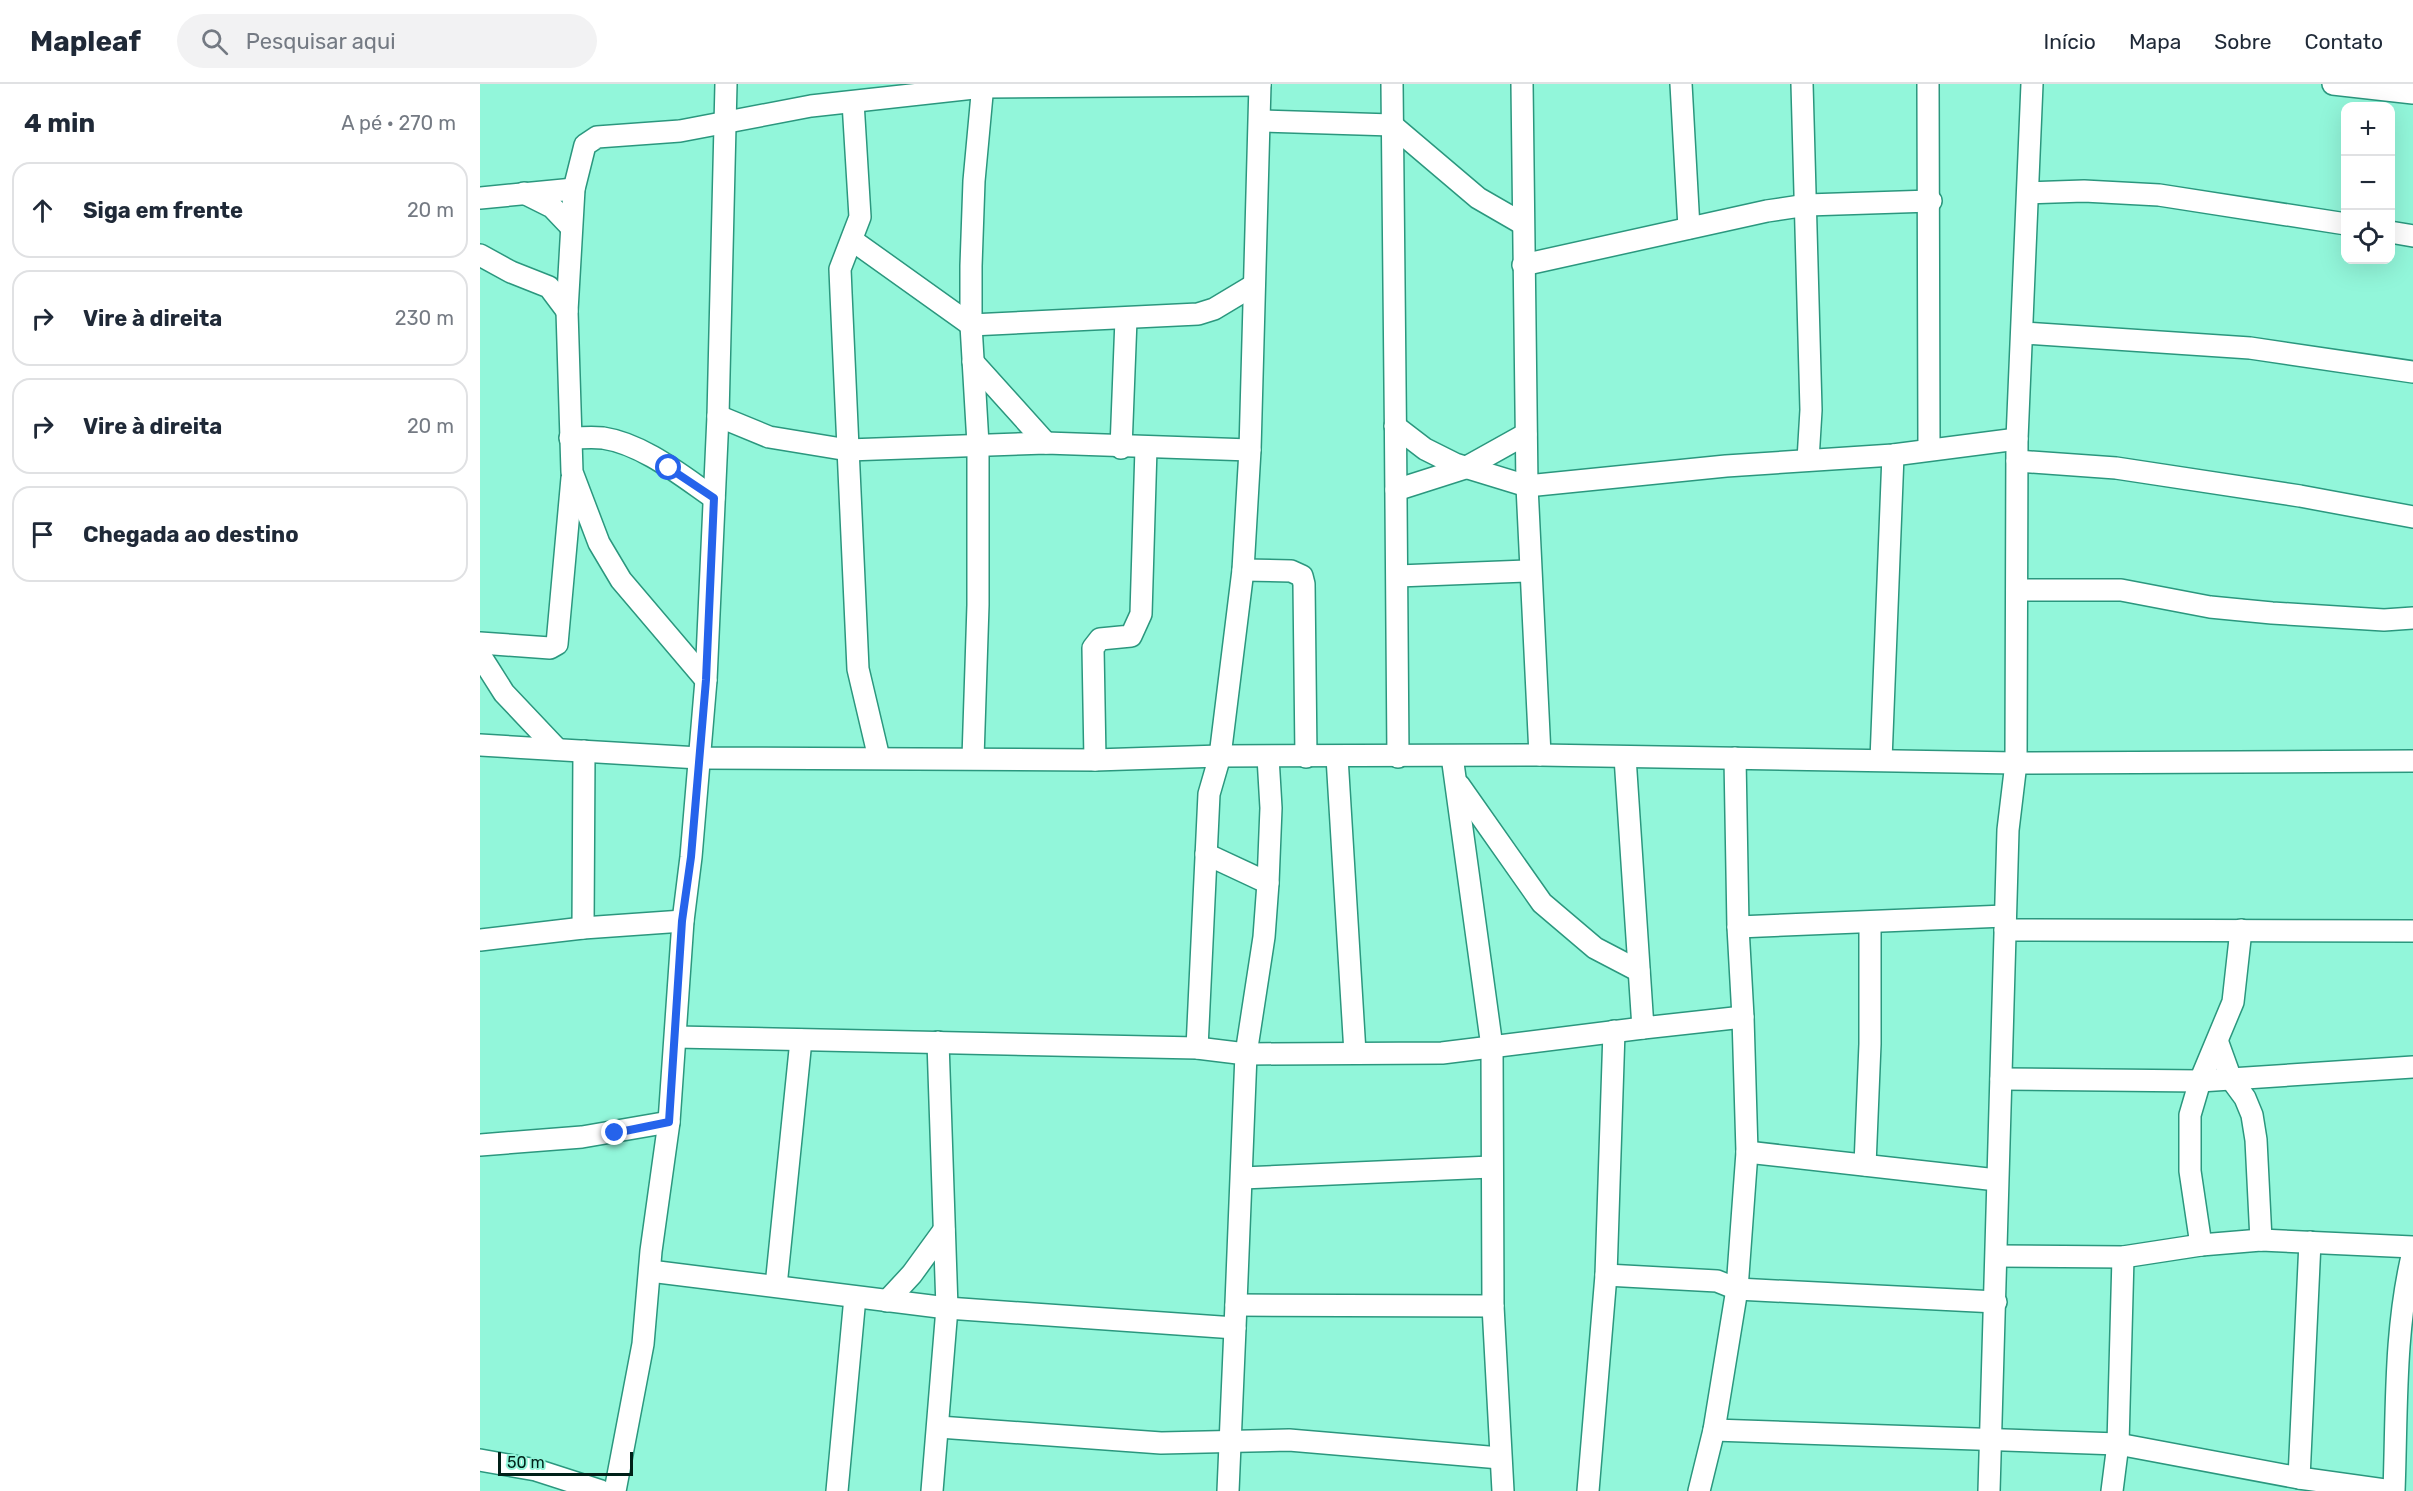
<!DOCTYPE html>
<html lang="pt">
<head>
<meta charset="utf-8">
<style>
	:root { --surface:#fff; --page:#f2f2f3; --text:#1f2937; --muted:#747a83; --line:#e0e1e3 }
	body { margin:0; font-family:Rubik,sans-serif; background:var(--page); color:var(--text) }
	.controls { position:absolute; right:18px; top:18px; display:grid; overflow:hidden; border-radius:12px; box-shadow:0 6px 24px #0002 }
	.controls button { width:54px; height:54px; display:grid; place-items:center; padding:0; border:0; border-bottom:2px solid var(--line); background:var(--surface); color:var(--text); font:30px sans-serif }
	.scale { position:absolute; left:18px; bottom:15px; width:135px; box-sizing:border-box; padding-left:6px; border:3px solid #002018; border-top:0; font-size:16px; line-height:21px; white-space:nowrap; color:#002018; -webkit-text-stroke:4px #92f6da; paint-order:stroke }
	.stop { position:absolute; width:18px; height:18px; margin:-14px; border:4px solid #2563eb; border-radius:50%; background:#fff }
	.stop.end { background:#2563eb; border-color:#fff; box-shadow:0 2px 6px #0008 }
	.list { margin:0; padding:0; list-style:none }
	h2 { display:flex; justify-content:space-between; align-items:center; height:78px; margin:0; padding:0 24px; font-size:26px }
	h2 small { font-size:20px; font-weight:400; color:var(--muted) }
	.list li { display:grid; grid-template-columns:39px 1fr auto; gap:18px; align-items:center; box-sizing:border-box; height:96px; margin:0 12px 12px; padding:0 12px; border:2px solid var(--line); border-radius:18px }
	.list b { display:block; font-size:22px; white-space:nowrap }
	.list em { font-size:20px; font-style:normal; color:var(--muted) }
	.icon { flex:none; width:33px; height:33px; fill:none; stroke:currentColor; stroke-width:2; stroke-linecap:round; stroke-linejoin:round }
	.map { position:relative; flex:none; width:1933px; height:1407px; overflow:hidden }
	header { display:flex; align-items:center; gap:36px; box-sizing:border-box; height:84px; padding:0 30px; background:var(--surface); border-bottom:2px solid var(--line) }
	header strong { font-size:28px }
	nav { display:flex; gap:33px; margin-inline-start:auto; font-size:21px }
	.search { width:420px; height:54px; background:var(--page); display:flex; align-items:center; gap:15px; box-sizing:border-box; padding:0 21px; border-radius:33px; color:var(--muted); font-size:22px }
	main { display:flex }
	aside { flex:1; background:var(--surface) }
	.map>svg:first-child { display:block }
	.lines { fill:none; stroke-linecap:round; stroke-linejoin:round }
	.minor-casing { stroke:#2b977e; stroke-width:24 }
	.minor { stroke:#fff; stroke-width:21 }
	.route { stroke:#2563eb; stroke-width:8 }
</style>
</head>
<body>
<header>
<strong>Mapleaf</strong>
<div class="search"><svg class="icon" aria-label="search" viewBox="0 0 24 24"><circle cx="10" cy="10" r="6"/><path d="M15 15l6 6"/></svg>Pesquisar aqui</div>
<nav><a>Início</a><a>Mapa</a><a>Sobre</a><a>Contato</a></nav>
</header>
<main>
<aside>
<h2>4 min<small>A pé · 270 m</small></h2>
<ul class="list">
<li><svg class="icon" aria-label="ahead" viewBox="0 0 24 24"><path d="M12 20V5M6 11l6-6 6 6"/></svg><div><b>Siga em frente</b></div><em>20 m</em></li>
<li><svg class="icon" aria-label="right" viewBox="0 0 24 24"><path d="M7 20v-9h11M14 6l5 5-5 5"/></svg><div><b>Vire à direita</b></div><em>230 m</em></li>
<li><svg class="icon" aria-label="right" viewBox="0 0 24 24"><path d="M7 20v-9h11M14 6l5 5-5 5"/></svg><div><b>Vire à direita</b></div><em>20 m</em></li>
<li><svg class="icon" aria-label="arrive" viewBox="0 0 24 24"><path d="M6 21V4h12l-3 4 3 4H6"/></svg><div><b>Chegada ao destino</b></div></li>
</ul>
</aside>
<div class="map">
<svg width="1933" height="1407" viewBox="0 0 1933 1407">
	<rect width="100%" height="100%" fill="#92f6da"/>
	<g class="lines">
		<defs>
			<g id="minor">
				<path d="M912,0C913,224 918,449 918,673"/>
				<polyline points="1042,0 1047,402 1060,671"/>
				<polyline points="1201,0 1209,144"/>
				<polyline points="1322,0 1331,326 1328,376"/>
				<polyline points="1448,0 1449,365"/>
				<polyline points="1853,0 1933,9"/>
				<polyline points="373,18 380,133 360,185 361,209 378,585 399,674"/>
				<polyline points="780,37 912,41 998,114 1043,140"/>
				<polyline points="44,109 72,123 91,143"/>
				<polyline points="1548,109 1604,107 1679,111 1866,140"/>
				<polyline points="0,114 94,105"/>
				<polyline points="1910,148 1933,152"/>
				<polyline points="372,156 491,241 718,230 734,225 774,201"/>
				<polyline points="0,171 31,188 69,203 87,227"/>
				<polyline points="1043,181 1287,127 1327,121 1451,117"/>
				<polyline points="1544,249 1770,264 1933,288"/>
				<polyline points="493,278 566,359"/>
				<polyline points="238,332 289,353 368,366 566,359 770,366"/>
				<polyline points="915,342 945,365 975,380 1047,402 1246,382 1413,371 1537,355"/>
				<path d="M90,354C101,354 112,353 123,354C163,360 202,392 234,414"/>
				<polyline points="641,364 646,235"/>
				<polyline points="1537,377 1636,384 1820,412 1933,433"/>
				<polyline points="916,406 985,384 1046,350"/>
				<polyline points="763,486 811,487 822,492 824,500 826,673"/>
				<polyline points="918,492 1049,487"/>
				<polyline points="1537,506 1641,506 1730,523 1792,529 1904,536 1933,534"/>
				<polyline points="0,559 70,564 77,560 92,394"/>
				<polyline points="0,571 24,609 77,665"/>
				<polyline points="226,596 141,496 119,459 92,388 87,227 94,105 105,61 117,53 200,47 331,22 503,3 780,1"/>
				<polyline points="0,661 219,674 615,676 740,672 1060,671 1536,679 1933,677"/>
				<polyline points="972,672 1012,963 1013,1222 1023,1407"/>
				<polyline points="857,673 875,969"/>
				<polyline points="1145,673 1163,944 1263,933 1267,1068 1257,1205 1234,1346 1219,1407"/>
				<polyline points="493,674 498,521 498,360 491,241 491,182 494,97 503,0"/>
				<polyline points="1255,674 1258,843 1263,933"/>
				<polyline points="615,676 613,564 620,555 651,552 661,530 666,364"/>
				<polyline points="1401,676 1413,371"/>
				<polyline points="979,701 1062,819 1115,864 1159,887"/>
				<polyline points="726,770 788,799"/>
				<polyline points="1258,843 1525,832"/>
				<polyline points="103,844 104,667"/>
				<polyline points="1525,846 1933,847"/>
				<polyline points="0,856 103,844 203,837"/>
				<polyline points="196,953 717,964 766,970 962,969 1163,944"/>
				<polyline points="1738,959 1751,995 1765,1014 1772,1031 1776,1056 1781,1156"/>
				<polyline points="717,964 729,710 740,672 763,486 770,366 780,0"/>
				<polyline points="1521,995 1720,997 1933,983"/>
				<polyline points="0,1061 102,1053 189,1038"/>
				<polyline points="1267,1068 1517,1096"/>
				<polyline points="1385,1081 1390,960 1390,839"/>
				<polyline points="762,1094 1011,1083"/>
				<polyline points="1721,1161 1710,1087 1710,1031 1720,997 1753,918 1761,846"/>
				<polyline points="1517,1172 1643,1173 1721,1161 1781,1156 1933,1163"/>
				<polyline points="170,1187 467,1224 755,1244 766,970 784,853 788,799 791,724 788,673"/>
				<polyline points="1126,1191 1237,1197 1257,1205 1516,1218"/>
				<polyline points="296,1202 321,956"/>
				<polyline points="407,1217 432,1190 464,1146"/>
				<polyline points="756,1221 1013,1222"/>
				<polyline points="459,1343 681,1359 809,1356 1020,1374"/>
				<polyline points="1234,1346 1638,1360 1819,1394 1912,1407"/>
				<polyline points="0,1376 56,1386 121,1407"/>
				<polyline points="1819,1394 1830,1158"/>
				<polyline points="135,1407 163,1260 171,1167 189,1038 203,837 211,773 226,596 238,332 246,0"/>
				<polyline points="357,1407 375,1213"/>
				<polyline points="452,1407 467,1224 458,958"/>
				<polyline points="748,1407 755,1244"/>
				<polyline points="1108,1407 1126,1191 1134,947"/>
				<polyline points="1509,1407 1528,746 1536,679 1537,355 1552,0"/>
				<polyline points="1632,1407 1638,1360 1643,1173"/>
				<path d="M1914,1407C1917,1327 1914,1246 1933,1168"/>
			</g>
		</defs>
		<use href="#minor" class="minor-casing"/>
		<use href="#minor" class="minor"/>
	</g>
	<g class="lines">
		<polyline class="route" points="135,1049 189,1038 202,837 211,773 226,596 234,414 189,384"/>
	</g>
</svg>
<div class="controls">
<button>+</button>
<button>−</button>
<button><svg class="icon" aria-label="locate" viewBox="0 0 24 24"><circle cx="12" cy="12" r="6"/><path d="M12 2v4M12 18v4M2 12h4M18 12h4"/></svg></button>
</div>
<div class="scale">50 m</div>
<div class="stop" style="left:189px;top:384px"></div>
<div class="stop end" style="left:135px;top:1049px"></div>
</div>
</main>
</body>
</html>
